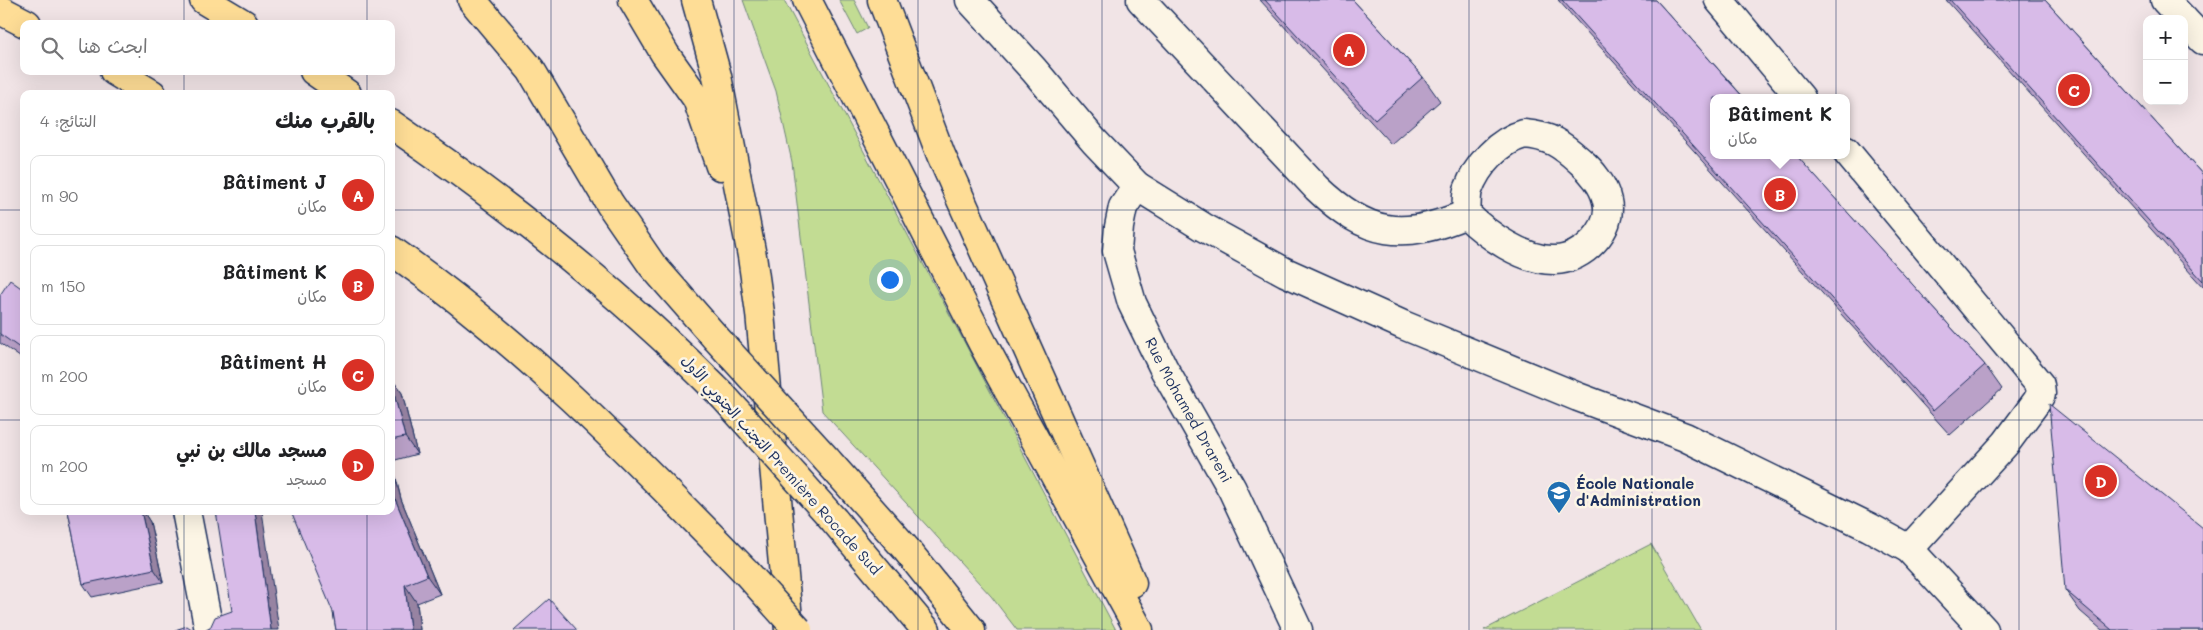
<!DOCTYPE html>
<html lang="ar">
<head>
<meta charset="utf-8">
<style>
	:root { --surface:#fff; --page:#f2f2f2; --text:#202124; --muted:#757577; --line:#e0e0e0; --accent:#d93025 }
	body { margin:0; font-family:Mali,"Playpen Sans Arabic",sans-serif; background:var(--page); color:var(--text); direction:rtl }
	.controls { position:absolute; right:15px; top:15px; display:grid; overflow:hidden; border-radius:10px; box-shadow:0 5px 20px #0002 }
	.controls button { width:45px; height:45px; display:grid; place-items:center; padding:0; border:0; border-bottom:1px solid var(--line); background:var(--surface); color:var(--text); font:25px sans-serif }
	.you { position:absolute; left:889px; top:279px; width:18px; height:18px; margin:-12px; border:4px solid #fff; border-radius:50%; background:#1a73e8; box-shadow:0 0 0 8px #1a73e833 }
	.badge { display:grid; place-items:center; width:32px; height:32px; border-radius:50%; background:var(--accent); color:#fff; font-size:16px; font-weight:700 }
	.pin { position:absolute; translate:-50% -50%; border:2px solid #fff; box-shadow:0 1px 5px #0006 }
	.popup { position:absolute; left:1710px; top:94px; width:140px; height:65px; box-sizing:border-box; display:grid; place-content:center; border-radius:10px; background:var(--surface); filter:drop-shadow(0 1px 4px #0005); font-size:16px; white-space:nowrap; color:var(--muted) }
	.popup b { font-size:19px; color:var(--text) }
	.popup::after { content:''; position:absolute; left:50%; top:100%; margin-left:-10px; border:10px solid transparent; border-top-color:var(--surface) }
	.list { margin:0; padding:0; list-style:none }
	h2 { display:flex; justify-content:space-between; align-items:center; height:65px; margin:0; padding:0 20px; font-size:21px }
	h2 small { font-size:16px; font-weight:400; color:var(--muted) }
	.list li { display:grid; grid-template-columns:32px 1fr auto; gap:15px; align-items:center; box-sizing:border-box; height:80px; margin:0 10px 10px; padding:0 10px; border:1px solid var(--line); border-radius:10px }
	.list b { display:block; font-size:19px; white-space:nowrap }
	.list p { margin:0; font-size:16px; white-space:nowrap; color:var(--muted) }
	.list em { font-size:16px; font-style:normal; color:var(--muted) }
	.icon { flex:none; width:28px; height:28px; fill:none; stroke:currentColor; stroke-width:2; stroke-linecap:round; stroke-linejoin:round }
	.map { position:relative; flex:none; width:2203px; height:630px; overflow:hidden; direction:ltr }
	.search { position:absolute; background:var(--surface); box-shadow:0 5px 20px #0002; left:20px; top:20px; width:375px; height:55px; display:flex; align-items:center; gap:12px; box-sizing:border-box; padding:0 18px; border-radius:10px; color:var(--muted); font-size:19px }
	.panel { position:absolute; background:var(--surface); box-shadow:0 5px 20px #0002; left:20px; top:90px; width:375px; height:425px; border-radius:10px; direction:rtl }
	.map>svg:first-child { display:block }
	.grass { fill:#c2dc93; stroke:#6e8678 }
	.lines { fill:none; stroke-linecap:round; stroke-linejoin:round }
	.minor-casing { stroke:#1b2f5e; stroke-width:31 }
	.highway-casing { stroke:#1b2f5e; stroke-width:31 }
	.minor { stroke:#fcf5e5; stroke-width:28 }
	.highway { stroke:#fedd96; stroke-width:28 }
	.highway-bridge-casing { stroke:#1b2f5e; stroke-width:31; stroke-linecap:butt }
	.highway-bridge { stroke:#fedd96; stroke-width:28 }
	.wall { fill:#baa1c8; stroke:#1b2f5e }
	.shaded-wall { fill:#9783a2; stroke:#1b2f5e }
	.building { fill:#d8bbe8; stroke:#1b2f5e }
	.grid { fill:none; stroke:#1b2f5e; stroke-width:1; stroke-opacity:0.55 }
	.labels { text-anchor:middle; stroke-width:5; stroke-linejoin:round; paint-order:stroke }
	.street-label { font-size:15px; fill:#1b2f5e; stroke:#fcf5e5 }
	.poi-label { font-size:15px; font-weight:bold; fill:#1b2f5e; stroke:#fcf5e5; text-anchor:start }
</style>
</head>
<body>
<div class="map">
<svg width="2203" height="630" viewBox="0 0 2203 630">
	<rect width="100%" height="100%" fill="#f1e4e6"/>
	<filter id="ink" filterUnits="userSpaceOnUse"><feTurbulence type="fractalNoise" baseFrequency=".02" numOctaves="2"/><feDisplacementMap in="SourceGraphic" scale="10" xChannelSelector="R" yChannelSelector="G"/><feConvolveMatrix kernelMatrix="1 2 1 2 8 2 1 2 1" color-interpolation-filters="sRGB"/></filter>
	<g filter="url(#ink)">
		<g class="grass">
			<polygon points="743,0 784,0 1116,630 1017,630 991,596 822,411 792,162 776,91"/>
			<polygon points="839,0 854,0 868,28 857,34"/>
			<polygon points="1651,544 1701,630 1484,630"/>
		</g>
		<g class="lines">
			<defs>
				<g id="minor">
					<polyline points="970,0 1034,70 1094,141 1137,186 1203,227 1285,272 1403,325 1578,397 1685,437 1869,527 1909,549 1984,630"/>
					<path d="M1141,0L1317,188C1367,236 1403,241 1466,214"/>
					<polyline points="1719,0 1801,98"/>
					<polyline points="2165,0 2183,19"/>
					<polyline points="2184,20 2203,40"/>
					<path d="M1524,134C1550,136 1561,144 1580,161C1592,171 1604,186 1607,201C1614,229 1582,260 1555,260C1524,261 1487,235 1466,214C1467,207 1466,197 1468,190C1477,165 1499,141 1524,134Z"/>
					<polyline points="1846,151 2040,385 2041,394 2037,401 2006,443 1909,549"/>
					<path id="s1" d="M1137,186L1123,207L1119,227L1117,251L1132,303L1164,369L1232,489L1298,630"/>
					<polyline points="186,511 209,630"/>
				</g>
				<g id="highway">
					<polyline points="204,0 244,24"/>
					<polyline points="472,0 531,70 610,204 652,265 715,337"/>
					<polyline points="633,0 665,54 697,99 720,166"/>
					<polyline points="696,0 717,76 752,256 760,313 789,630"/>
					<polyline points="807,0 983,344 1139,630"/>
					<polyline points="882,0 941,155 1132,583"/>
					<polyline points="0,10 27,24"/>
					<polyline points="114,71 152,94"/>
					<polyline points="314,71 347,94"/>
					<path d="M391,124C510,205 622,294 723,396"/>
					<path d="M391,250C526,345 632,455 746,572"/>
					<polyline points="827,460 906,549 971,630"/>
					<polyline points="834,520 926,630"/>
				</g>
			</defs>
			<use href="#minor" class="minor-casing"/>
			<use href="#highway" class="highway-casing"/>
			<use href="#minor" class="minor"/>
			<use href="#highway" class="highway"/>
			<defs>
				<g id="highway-bridge">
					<polyline points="715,337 827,460"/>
					<polyline points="723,396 834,520"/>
					<polyline points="746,572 798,630"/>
				</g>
			</defs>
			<use href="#highway-bridge" class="highway-bridge-casing"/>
			<use href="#highway-bridge" class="highway-bridge"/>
		</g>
		<g class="wall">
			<polygon points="1260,0 1353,0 1423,77 1440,101 1391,144"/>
			<polygon points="1558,0 1656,0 1985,365 2002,389 1950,435"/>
			<polygon points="1946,0 2045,0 2203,175 2203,287"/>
			<polygon points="24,290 24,360 0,343 0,295"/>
			<polygon points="391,378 402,393 417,454 392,461 401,499 440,594 417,603 420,630 336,630 333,612 391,511"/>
			<polygon points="68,511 143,511 150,522 163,582 92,597 83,584"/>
			<polygon points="2065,590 2203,630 2102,630 2080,611"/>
		</g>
		<g class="shaded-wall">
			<polygon points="391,378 402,393 417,454 405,437 391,382"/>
			<polygon points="391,460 401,499 440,594 427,576 391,489"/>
			<polygon points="141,511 143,511 150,522 163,582 154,569"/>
			<polygon points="255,511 262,511 279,630 271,630"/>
			<polygon points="405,585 417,603 420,630 410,630"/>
		</g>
		<g class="building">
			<polygon points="1265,0 1353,0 1423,77 1375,120"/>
			<polygon points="1562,0 1656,0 1744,98 1714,98 1714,155 1796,155 1985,365 1933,411"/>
			<polygon points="1950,0 2045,0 2203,175 2203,281"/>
			<polygon points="10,280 24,290 24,351 0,334 0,295"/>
			<polygon points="391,382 405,437 391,440"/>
			<polygon points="2049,404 2203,528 2203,630 2112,630 2065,590"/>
			<polygon points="391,489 427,576 405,585 410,630 336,630 333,612 291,511 391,511"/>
			<polygon points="68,511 120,511 121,512 125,511 141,511 154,569 83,584"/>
			<polygon points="216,511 255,511 271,630 206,630 210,628 215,617 232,611"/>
			<polygon points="549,599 577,630 514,630"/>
			<polygon points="187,626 193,630 175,630"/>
		</g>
	</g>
	<path class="grid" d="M184,0V24M367,0V24M551,0V630M734,0V630M918,0V630M1102,0V630M1285,0V630M1469,0V630M1652,0V630M1836,0V630M2019,0V630M184,71V94M367,71V94M0,210H24M391,210H2203M0,420H24M391,420H2203M184,511V630M367,511V630"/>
	<defs>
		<symbol id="university-pin" viewBox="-11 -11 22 30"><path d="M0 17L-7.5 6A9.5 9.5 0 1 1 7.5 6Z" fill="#1f6fb2" stroke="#fcf5e5"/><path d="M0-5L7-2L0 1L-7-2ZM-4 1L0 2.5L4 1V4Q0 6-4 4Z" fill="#fff"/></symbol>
	</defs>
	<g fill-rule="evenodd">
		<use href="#university-pin" x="1545" y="479" width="28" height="38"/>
	</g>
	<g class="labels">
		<g class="street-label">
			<text dy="5" stroke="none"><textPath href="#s1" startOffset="245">Rue Mohamed Drareni</textPath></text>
			<text transform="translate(781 465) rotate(48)" y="5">التجنب الجنوبي الأول Première Rocade Sud</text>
		</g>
		<g class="poi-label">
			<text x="1576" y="489">École Nationale<tspan x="1576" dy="17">d'Administration</tspan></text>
		</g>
	</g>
</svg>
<div class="controls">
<button>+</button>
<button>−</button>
</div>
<div class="you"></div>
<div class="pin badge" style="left:1349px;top:50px">A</div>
<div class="pin badge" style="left:1780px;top:194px">B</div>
<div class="popup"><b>Bâtiment K</b>مكان</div>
<div class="pin badge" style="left:2074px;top:90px">C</div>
<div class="pin badge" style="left:2101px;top:481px">D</div>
<div class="search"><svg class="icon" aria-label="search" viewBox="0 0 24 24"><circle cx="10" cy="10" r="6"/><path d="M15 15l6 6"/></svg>ابحث هنا</div>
<section class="panel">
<h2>بالقرب منك<small>النتائج: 4</small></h2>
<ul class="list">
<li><span class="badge">A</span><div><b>Bâtiment J</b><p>مكان</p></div><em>90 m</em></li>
<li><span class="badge">B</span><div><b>Bâtiment K</b><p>مكان</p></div><em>150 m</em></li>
<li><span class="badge">C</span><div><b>Bâtiment H</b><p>مكان</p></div><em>200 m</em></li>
<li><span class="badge">D</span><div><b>مسجد مالك بن نبي</b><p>مسجد</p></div><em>200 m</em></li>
</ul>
</section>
</div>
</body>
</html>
